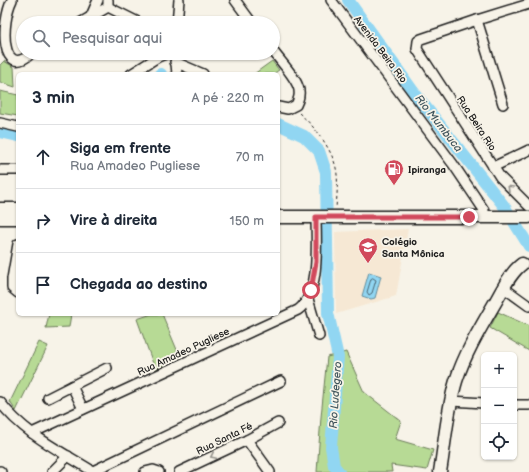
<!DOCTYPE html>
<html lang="pt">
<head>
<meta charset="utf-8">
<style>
	:root { --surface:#fff; --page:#f6f6f7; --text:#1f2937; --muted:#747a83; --line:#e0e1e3 }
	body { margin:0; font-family:"Balsamiq Sans",sans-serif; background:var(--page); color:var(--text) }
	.controls { position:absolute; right:12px; bottom:12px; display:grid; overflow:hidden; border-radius:6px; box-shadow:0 1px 3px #0004 }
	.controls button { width:36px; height:36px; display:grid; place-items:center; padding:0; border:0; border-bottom:1px solid var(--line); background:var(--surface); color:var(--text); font:20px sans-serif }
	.stop { position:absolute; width:12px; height:12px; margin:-9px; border:3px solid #d1495b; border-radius:50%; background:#fff }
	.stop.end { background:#d1495b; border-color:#fff; box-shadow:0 1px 4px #0008 }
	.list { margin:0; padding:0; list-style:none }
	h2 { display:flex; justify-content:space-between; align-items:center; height:52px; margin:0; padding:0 16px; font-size:17px }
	h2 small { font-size:13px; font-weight:400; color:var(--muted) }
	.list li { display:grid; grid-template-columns:26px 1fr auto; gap:12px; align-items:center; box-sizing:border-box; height:64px; padding:0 16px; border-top:1px solid var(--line) }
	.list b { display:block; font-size:15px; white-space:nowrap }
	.list p { margin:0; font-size:13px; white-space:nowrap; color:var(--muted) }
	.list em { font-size:13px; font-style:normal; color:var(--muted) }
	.icon { flex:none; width:22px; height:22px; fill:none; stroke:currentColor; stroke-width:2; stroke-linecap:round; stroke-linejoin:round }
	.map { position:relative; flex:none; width:529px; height:472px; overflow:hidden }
	.search { position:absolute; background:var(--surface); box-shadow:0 1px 3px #0004; left:16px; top:16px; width:264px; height:44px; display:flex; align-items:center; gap:10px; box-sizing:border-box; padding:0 14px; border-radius:22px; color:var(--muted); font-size:15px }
	.panel { position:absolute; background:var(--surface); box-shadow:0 1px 3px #0004; left:16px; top:72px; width:264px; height:244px; border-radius:6px }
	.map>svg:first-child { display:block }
	.built { fill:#f6e8d4 }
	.green { fill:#b7da95; stroke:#6a7b58 }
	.water { fill:#91d6f2; stroke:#628c9c }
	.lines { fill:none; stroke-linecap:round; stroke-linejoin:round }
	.shore { stroke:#4b6672; stroke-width:1 }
	.river { stroke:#91d6f2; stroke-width:12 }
	.minor-casing { stroke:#1c1c1c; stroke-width:12 }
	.major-casing { stroke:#1c1c1c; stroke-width:15 }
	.path { stroke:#1c1c1c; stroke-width:1; stroke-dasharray:3 3; stroke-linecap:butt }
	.minor { stroke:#f7f3e8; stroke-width:9 }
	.major { stroke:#f7f3e8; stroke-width:12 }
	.oneway { stroke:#94928c }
	.route { stroke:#d1495b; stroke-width:5 }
	.labels { text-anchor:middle; stroke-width:3.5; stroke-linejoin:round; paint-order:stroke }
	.street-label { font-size:10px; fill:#1c1c1c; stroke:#f7f3e8 }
	.poi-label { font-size:10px; font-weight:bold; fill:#1c1c1c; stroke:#f7f3e8; text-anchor:start }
	.water-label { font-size:11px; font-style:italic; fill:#3f545c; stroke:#f7f3e8 }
</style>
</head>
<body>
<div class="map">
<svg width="529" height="472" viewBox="0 0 529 472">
	<rect width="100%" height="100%" fill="#f7f3e8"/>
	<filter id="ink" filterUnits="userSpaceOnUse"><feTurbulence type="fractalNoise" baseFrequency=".025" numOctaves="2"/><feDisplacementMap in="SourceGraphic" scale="8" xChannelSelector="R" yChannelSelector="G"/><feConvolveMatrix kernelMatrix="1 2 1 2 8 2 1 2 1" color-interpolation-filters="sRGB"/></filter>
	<g filter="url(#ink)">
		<polygon class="built" points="408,229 396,296 336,314 335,232"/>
		<g class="green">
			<polygon points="4,61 14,67 15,87 0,82 0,65"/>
			<polygon points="272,61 279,70 273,74 254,74"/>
			<polygon points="0,91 18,95 18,116 0,113"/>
			<polygon points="498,312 529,326 529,351 490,328"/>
			<polygon points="49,314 71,314 69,327 46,328"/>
			<polygon points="152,314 162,314 180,357 155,369 137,319"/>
			<polygon points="39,342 48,346 16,411 10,402"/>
			<polygon points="346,352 364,392 401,421 395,439 433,450 427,470 391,465 392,472 317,472 321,417 327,357"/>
		</g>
		<polygon class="water" points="369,272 381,276 375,298 371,299 362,296"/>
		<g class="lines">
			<polygon class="shore" points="373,278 376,280 372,293 369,295 367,292 371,279"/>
			<g class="river">
				<polyline points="348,0 413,91 504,206 529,246"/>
				<polyline points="160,74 161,74"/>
				<polyline points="278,124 304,136 319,151 326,172 328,313 338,357 331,447 334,466 339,472"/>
				<polyline points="0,132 18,136"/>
			</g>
			<defs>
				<g id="minor">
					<path d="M12,0C1,22 0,81 32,53"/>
					<polyline points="235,0 252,23"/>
					<polyline points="331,0 453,164 484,210"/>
					<polyline points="529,4 477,20 421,39 418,41 417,49 500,177 529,206"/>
					<polyline points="108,7 140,23"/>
					<polyline points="91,16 98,0"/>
					<polyline points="477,20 503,104"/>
					<polyline points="80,23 108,7 108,0"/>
					<polyline points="177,23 179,0"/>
					<path d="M273,51C280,61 297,78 299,90C300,96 298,101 296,105L288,109L278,107"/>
					<polyline points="175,53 177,74"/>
					<polyline points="175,62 203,74"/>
					<polyline points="131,74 158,57 168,53"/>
					<polyline points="0,123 18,127"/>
					<polyline points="493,167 529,150"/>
					<polyline points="0,170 18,170"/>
					<polyline points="18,244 12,279 12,288 18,293"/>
					<polyline points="504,288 529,306"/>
					<polyline points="308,299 319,336"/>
					<polyline points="72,386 83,409"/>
					<polyline points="48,398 107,368"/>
					<polyline points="451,401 484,403"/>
					<path d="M0,402C24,434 61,451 94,472"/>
					<polyline points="514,405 529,405"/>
					<path d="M32,433L298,310C321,293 316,243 316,217"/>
					<polyline points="247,440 270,472"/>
					<polyline points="0,471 1,472"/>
					<polyline points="52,472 68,456"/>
					<polyline points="91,472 281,381"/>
					<polyline points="145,472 153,470 159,472"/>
					<polyline points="179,472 247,440 278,423"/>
				</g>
				<g id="major">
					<polyline points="0,209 18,209"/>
					<polyline points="278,217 529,217"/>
					<polyline points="0,218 18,218"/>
					<path d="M440,472C445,442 447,411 456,381C465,353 481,327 496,301C503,289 510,273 522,264"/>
				</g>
			</defs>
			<use href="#minor" class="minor-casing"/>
			<use href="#major" class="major-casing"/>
			<path class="path" d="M299,113C314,126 329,145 335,164C339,177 337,194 336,208"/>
			<use href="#minor" class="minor"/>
			<use href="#major" class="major"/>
		</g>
		<defs><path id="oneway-chevron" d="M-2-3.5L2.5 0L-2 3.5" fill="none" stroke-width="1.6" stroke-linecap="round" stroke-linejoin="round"/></defs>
		<g class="oneway">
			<use href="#oneway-chevron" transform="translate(510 188) rotate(-135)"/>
			<use href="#oneway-chevron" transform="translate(213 456) rotate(155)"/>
		</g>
	</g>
	<g class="lines" filter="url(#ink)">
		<polyline class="route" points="311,290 316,262 316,217 469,217"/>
	</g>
	<defs>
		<symbol id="fuel-pin" viewBox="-11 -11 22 30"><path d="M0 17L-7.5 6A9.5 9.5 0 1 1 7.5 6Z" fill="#d1495b" stroke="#f7f3e8"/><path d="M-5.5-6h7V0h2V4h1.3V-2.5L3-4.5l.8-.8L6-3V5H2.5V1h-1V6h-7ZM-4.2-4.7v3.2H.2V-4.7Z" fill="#fff"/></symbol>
		<symbol id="university-pin" viewBox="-11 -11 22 30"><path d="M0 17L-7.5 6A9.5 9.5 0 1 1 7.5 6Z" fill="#d1495b" stroke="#f7f3e8"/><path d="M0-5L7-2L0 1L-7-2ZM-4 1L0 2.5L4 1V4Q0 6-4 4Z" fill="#fff"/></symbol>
	</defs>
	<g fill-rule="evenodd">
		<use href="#fuel-pin" x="383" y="158" width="22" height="30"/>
		<use href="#university-pin" x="357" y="236" width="22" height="30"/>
	</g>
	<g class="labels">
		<g class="street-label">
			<text transform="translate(381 49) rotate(53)" y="4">Avenida Beira Rio</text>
			<text transform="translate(477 123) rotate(57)" y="4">Rua Beira Rio</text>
			<text transform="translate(183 351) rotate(-25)" y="4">Rua Amadeo Pugliese</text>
			<text transform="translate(224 438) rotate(-26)" y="4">Rua Santa Fé</text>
		</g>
		<g class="poi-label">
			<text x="408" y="173">Ipiranga</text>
			<text x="382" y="245">Colégio<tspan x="382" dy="12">Santa Mônica</tspan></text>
		</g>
		<g class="water-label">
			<text transform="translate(439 123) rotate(52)" y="4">Rio Mumbuca</text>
			<text transform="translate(335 395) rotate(-86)" y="4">Rio Ludegero</text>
		</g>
	</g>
</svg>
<div class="controls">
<button>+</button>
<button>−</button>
<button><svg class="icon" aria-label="locate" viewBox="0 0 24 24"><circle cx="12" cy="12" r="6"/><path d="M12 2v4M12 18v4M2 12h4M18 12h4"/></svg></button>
</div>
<div class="stop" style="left:311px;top:290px"></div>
<div class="stop end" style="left:469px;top:217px"></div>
<div class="search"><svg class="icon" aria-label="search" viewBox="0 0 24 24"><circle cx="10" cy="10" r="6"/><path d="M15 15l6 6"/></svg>Pesquisar aqui</div>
<section class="panel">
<h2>3 min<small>A pé · 220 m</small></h2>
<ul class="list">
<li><svg class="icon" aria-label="ahead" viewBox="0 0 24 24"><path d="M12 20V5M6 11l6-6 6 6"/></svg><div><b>Siga em frente</b><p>Rua Amadeo Pugliese</p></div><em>70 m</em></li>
<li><svg class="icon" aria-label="right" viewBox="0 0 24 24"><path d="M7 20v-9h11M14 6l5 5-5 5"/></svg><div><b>Vire à direita</b></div><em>150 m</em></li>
<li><svg class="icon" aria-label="arrive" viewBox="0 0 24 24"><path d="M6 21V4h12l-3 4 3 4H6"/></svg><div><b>Chegada ao destino</b></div></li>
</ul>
</section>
</div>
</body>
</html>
